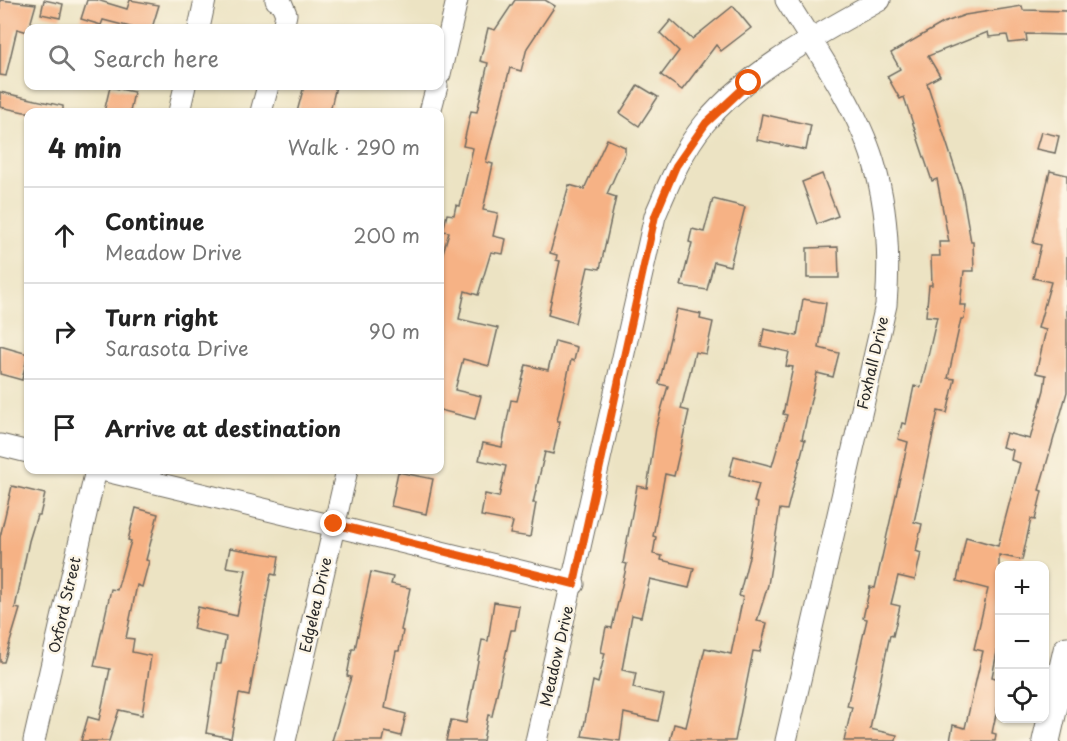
<!DOCTYPE html>
<html lang="en">
<head>
<meta charset="utf-8">
<style>
	:root { --surface:#fff; --page:#f2f2f2; --text:#222; --muted:#767676; --line:#e0e0e0 }
	body { margin:0; font-family:"Playpen Sans",sans-serif; background:var(--page); color:var(--text) }
	.controls { position:absolute; right:18px; bottom:18px; display:grid; overflow:hidden; border-radius:12px; box-shadow:0 2px 4px #0004 }
	.controls button { width:54px; height:54px; display:grid; place-items:center; padding:0; border:0; border-bottom:2px solid var(--line); background:var(--surface); color:var(--text); font:30px sans-serif }
	.stop { position:absolute; width:18px; height:18px; margin:-14px; border:4px solid #ea580c; border-radius:50%; background:#fff }
	.stop.end { background:#ea580c; border-color:#fff; box-shadow:0 2px 6px #0008 }
	.list { margin:0; padding:0; list-style:none }
	h2 { display:flex; justify-content:space-between; align-items:center; height:78px; margin:0; padding:0 24px; font-size:26px }
	h2 small { font-size:20px; font-weight:400; color:var(--muted) }
	.list li { display:grid; grid-template-columns:39px 1fr auto; gap:18px; align-items:center; box-sizing:border-box; height:96px; padding:0 24px; border-top:2px solid var(--line) }
	.list b { display:block; font-size:22px; white-space:nowrap }
	.list p { margin:0; font-size:20px; white-space:nowrap; color:var(--muted) }
	.list em { font-size:20px; font-style:normal; color:var(--muted) }
	.icon { flex:none; width:33px; height:33px; fill:none; stroke:currentColor; stroke-width:2; stroke-linecap:round; stroke-linejoin:round }
	.map { position:relative; flex:none; width:1067px; height:741px; overflow:hidden }
	.search { position:absolute; background:var(--surface); box-shadow:0 2px 4px #0004; left:24px; top:24px; width:420px; height:66px; display:flex; align-items:center; gap:15px; box-sizing:border-box; padding:0 21px; border-radius:12px; color:var(--muted); font-size:22px }
	.panel { position:absolute; background:var(--surface); box-shadow:0 2px 4px #0004; left:24px; top:108px; width:420px; height:366px; border-radius:12px }
	.map>svg:first-child { display:block }
	.building { fill:#f6b285 }
	.lines { fill:none; stroke-linecap:round; stroke-linejoin:round }
	.minor-casing { stroke:#6f6b60; stroke-width:23 }
	.major-casing { stroke:#6f6b60; stroke-width:29 }
	.minor { stroke:#fff; stroke-width:21 }
	.major { stroke:#fff; stroke-width:27 }
	.route { stroke:#ea580c; stroke-width:8 }
	.labels { text-anchor:middle; stroke-width:5; stroke-linejoin:round; paint-order:stroke }
	.street-label { font-size:15px; fill:#2b2b2b; stroke:#fcf5e5 }
</style>
</head>
<body>
<div class="map">
<svg width="1067" height="741" viewBox="0 0 1067 741">
	<rect width="100%" height="100%" fill="#fcf5e5"/>
	<filter id="ink" filterUnits="userSpaceOnUse"><feTurbulence type="fractalNoise" baseFrequency=".0167" numOctaves="2"/><feDisplacementMap in="SourceGraphic" scale="12" xChannelSelector="R" yChannelSelector="G"/><feConvolveMatrix kernelMatrix="1 2 1 2 8 2 1 2 1" color-interpolation-filters="sRGB"/></filter>
	<filter id="wash" filterUnits="userSpaceOnUse"><feTurbulence type="fractalNoise" baseFrequency=".008" numOctaves="4" result="noise"/><feDisplacementMap in="SourceGraphic" scale="24" xChannelSelector="R" yChannelSelector="G"/><feGaussianBlur stdDeviation="1.35" result="paint"/><feColorMatrix in="noise" values="0 0 0 0 0 0 0 0 0 0 0 0 0 0 0 0 0 1.4 0 .05"/><feComposite in="paint" operator="in"/></filter>
	<g filter="url(#wash)">
		<rect width="100%" height="100%" fill="#ece3c3"/>
		<g id="blocks">
			<g class="building">
				<polygon points="0,0 36,4 28,32 17,29 6,76 0,75"/>
				<polygon points="44,0 63,4 60,18 41,14"/>
				<polygon points="87,0 97,0 127,9 130,0 159,5 152,28 134,28 103,20 101,25 81,19"/>
				<polygon points="515,0 545,0 555,6 527,48 521,71 510,68 486,162 493,164 483,210 498,213 493,236 506,239 503,254 491,252 478,295 465,291 459,319 498,328 489,366 463,359 455,390 481,396 475,419 440,410 440,263 449,232 443,231 447,214 454,215 456,205 460,206 473,148 463,146 471,111 477,112 488,63 480,61 488,28 495,30"/>
				<polygon points="733,6 751,28 721,51 716,45 682,90 661,75 679,51 660,33 671,20 692,39"/>
				<polygon points="1022,6 1023,10 1067,11 1067,35 1026,34 1027,41 1009,43 1007,35 989,37 988,32 928,56 940,76 927,83 962,190 971,242 973,242 974,271 964,271 960,305 966,305 964,319 961,319 948,378 955,379 947,413 938,411 914,522 922,524 916,551 921,553 915,580 898,576 891,604 900,606 893,636 890,635 870,729 897,735 896,741 844,741 852,707 847,706 867,619 863,618 870,587 875,588 908,442 898,439 902,423 906,424 914,386 921,387 937,317 926,316 929,285 932,285 931,256 940,256 939,242 949,242 937,179 932,181 904,97 900,99 887,76 900,69 891,53 943,23 965,15"/>
				<polygon points="638,85 658,97 639,126 620,113"/>
				<polygon points="304,86 336,86 330,112 297,112"/>
				<polygon points="110,87 134,92 130,112 104,112"/>
				<polygon points="0,92 63,106 63,112 24,112 0,107"/>
				<polygon points="762,114 811,125 806,150 757,140"/>
				<polygon points="1041,132 1059,136 1055,153 1036,149"/>
				<polygon points="607,139 625,147 625,153 607,194 616,197 600,269 588,267 575,323 548,315 560,261 556,260 557,255 550,253 569,185 584,189"/>
				<polygon points="1050,171 1067,175 1067,392 1039,490 1042,491 1035,520 1031,519 1022,560 999,555 999,642 992,677 999,679 999,700 992,733 996,734 995,741 950,741 953,725 965,728 983,651 974,649 988,589 957,581 966,537 998,546 1020,463 1011,460 1013,450 1002,447 1006,433 1030,439 1044,390 1046,375 1036,373 1046,330 1038,328 1051,282 1033,278 1041,245 1033,243"/>
				<polygon points="822,174 838,216 817,224 802,182"/>
				<polygon points="713,199 745,207 730,266 714,262 707,290 681,286 692,243 689,242 692,229 704,232"/>
				<polygon points="838,247 839,278 807,278 807,248"/>
				<polygon points="803,299 826,303 819,348 839,353 833,377 817,373 802,439 805,440 787,510 780,509 768,585 757,621 767,623 760,652 753,651 735,741 670,741 674,724 686,727 705,648 731,654 743,597 739,596 749,557 758,503 754,502 759,484 729,476 734,456 772,466 787,415 783,414 793,367 786,366 789,352 761,346 764,329 797,336"/>
				<polygon points="677,309 701,314 700,319 713,322 706,354 695,352 681,409 689,411 674,476 665,474 653,536 656,537 653,554 662,556 661,560 694,568 689,588 650,579 641,617 632,615 622,670 636,673 633,688 664,695 658,721 624,713 620,741 582,736 593,681 598,683 605,653 601,652 606,627 612,628 627,564 623,563 637,486 647,488 656,428 668,386 659,384"/>
				<polygon points="555,341 577,347 574,361 571,360 557,421 560,421 553,454 545,452 533,503 536,503 530,537 510,534 513,522 481,516 485,494 499,497 506,466 479,460 483,443 502,447 511,400 517,401 526,365 548,370"/>
				<polygon points="0,346 28,354 22,380 0,374"/>
				<polygon points="398,472 433,479 426,514 391,506"/>
				<polygon points="12,486 45,494 40,515 37,515 29,541 15,608 20,609 4,662 0,662 0,537"/>
				<polygon points="136,508 158,514 146,560 149,561 142,587 137,585 126,638 134,639 132,652 151,656 142,715 119,710 109,741 81,741 88,717 99,720 110,669 94,666 111,589 117,590 131,541 128,540"/>
				<polygon points="230,548 279,556 276,575 271,574 249,696 239,694 231,738 206,733 217,664 221,664 226,637 193,629 198,607 237,616 246,570 226,567"/>
				<polygon points="371,572 393,577 391,584 410,588 401,630 403,631 399,651 396,651 385,708 406,714 401,736 385,732 383,741 332,741 351,677 347,676 352,649 355,649"/>
				<polygon points="494,602 519,606 515,630 511,630 492,716 488,715 483,741 446,741 451,720 466,723 482,640 488,641"/>
			</g>
		</g>
	</g>
	<g filter="url(#ink)">
		<use href="#blocks" fill-opacity="0" stroke="#6f6b60" stroke-width="1.5"/>
		<g class="lines">
			<defs>
				<g id="minor">
					<polyline points="276,0 281,2 286,14 283,28"/>
					<path d="M786,0C815,47 857,108 873,160C887,206 890,257 886,305L786,741"/>
					<polyline points="199,28 205,0"/>
					<polyline points="440,74 457,0"/>
					<polyline points="179,112 185,86"/>
					<polyline points="261,112 268,86"/>
					<polyline points="430,112 437,86"/>
					<polyline points="0,445 28,452"/>
					<polyline points="102,470 574,584"/>
					<polyline points="34,741 96,470"/>
					<polyline points="285,741 347,470"/>
					<path d="M536,741L655,216C669,183 682,151 705,123C750,69 820,34 880,0"/>
				</g>
				<polyline id="major" points="1046,741 1067,650"/>
			</defs>
			<use href="#minor" class="minor-casing"/>
			<use href="#major" class="major-casing"/>
			<use href="#minor" class="minor"/>
			<use href="#major" class="major"/>
		</g>
	</g>
	<g class="lines" filter="url(#ink)">
		<polyline class="route" points="334,524 574,584 655,216 676,166 706,123 749,83"/>
	</g>
	<g class="labels">
		<g class="street-label">
			<text transform="translate(873 363) rotate(-77)" y="5">Foxhall Drive</text>
			<text transform="translate(65 605) rotate(-77)" y="5">Oxford Street</text>
			<text transform="translate(316 605) rotate(-77)" y="5">Edgelea Drive</text>
			<text transform="translate(557 656) rotate(-77)" y="5">Meadow Drive</text>
		</g>
	</g>
</svg>
<div class="controls">
<button>+</button>
<button>−</button>
<button><svg class="icon" aria-label="locate" viewBox="0 0 24 24"><circle cx="12" cy="12" r="6"/><path d="M12 2v4M12 18v4M2 12h4M18 12h4"/></svg></button>
</div>
<div class="stop" style="left:749px;top:83px"></div>
<div class="stop end" style="left:334px;top:524px"></div>
<div class="search"><svg class="icon" aria-label="search" viewBox="0 0 24 24"><circle cx="10" cy="10" r="6"/><path d="M15 15l6 6"/></svg>Search here</div>
<section class="panel">
<h2>4 min<small>Walk · 290 m</small></h2>
<ul class="list">
<li><svg class="icon" aria-label="ahead" viewBox="0 0 24 24"><path d="M12 20V5M6 11l6-6 6 6"/></svg><div><b>Continue</b><p>Meadow Drive</p></div><em>200 m</em></li>
<li><svg class="icon" aria-label="right" viewBox="0 0 24 24"><path d="M7 20v-9h11M14 6l5 5-5 5"/></svg><div><b>Turn right</b><p>Sarasota Drive</p></div><em>90 m</em></li>
<li><svg class="icon" aria-label="arrive" viewBox="0 0 24 24"><path d="M6 21V4h12l-3 4 3 4H6"/></svg><div><b>Arrive at destination</b></div></li>
</ul>
</section>
</div>
</body>
</html>
